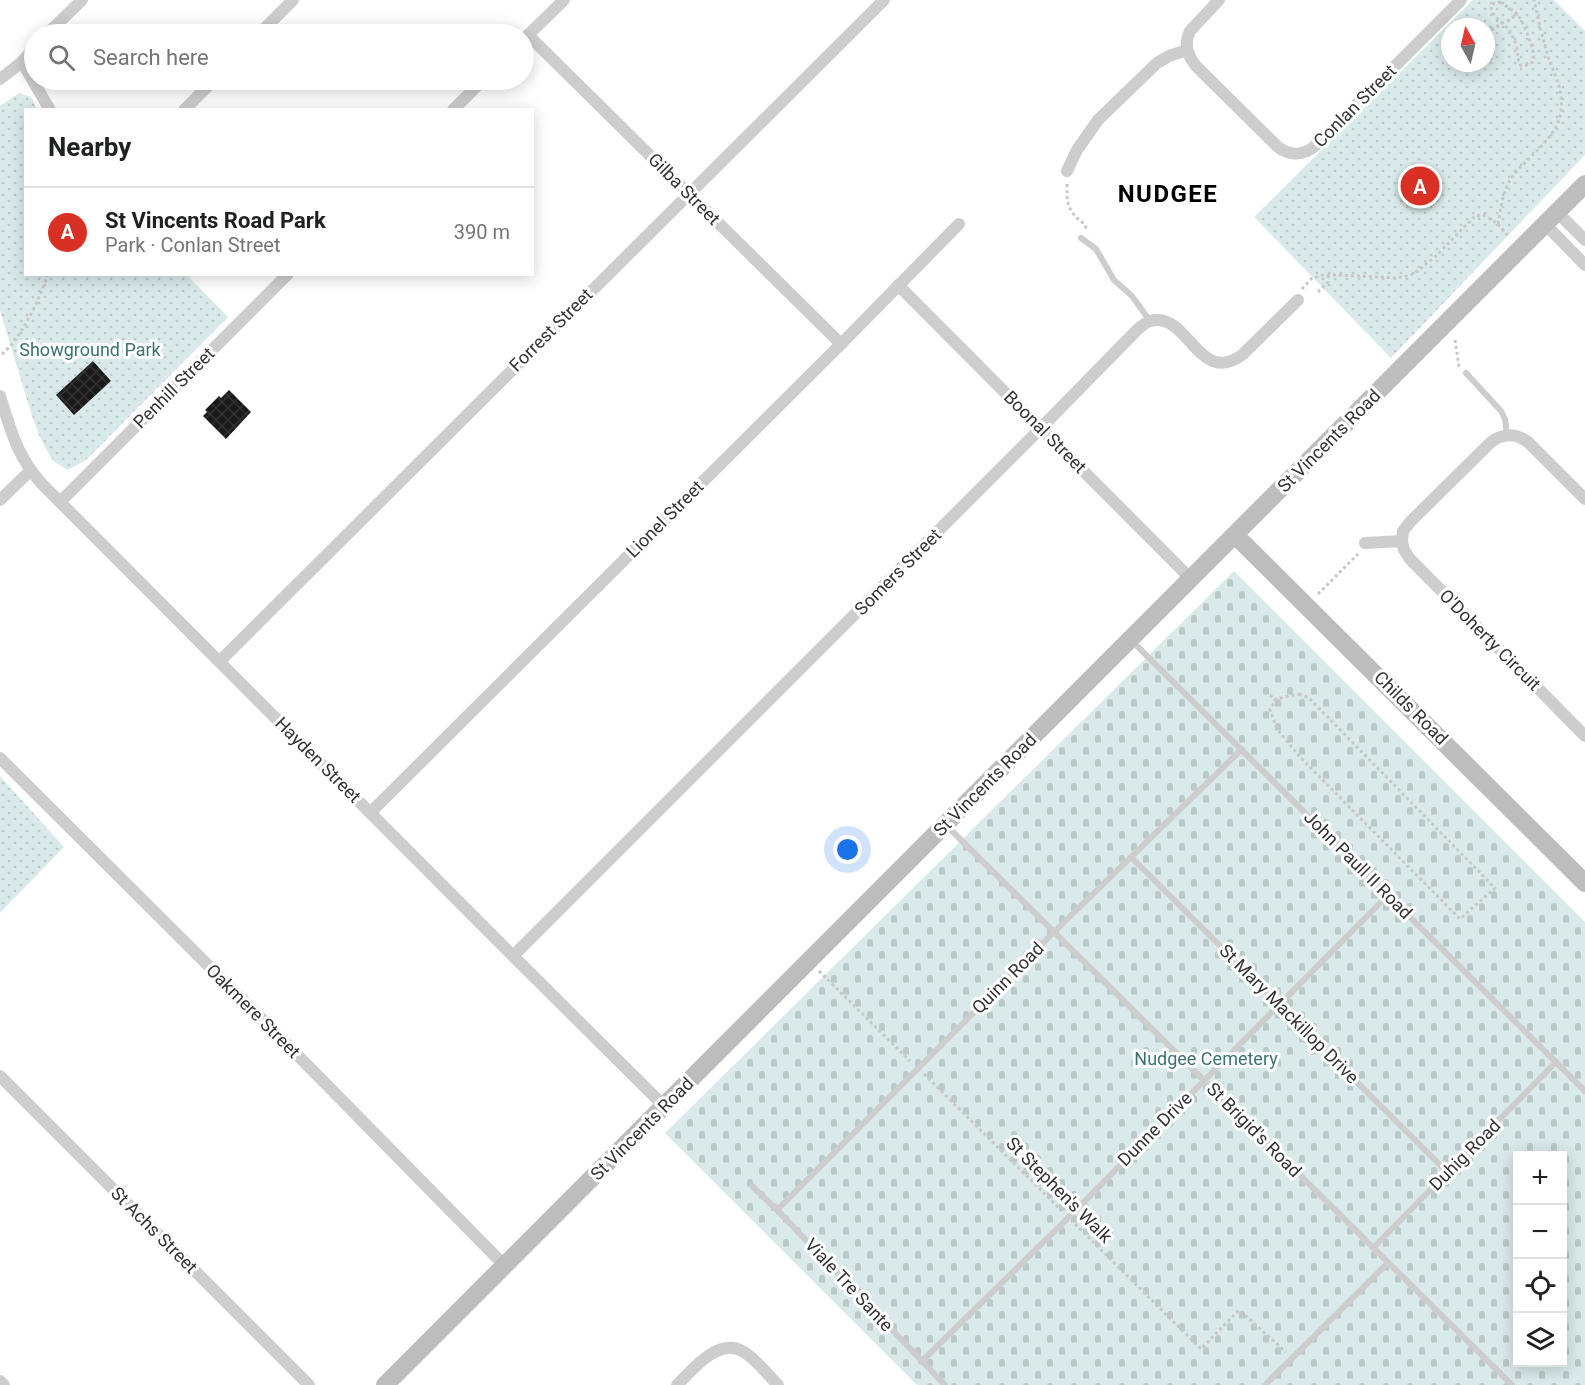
<!DOCTYPE html>
<html lang="en">
<head>
<meta charset="utf-8">
<style>
	:root { --surface:#fff; --page:#f6f6f6; --text:#202124; --muted:#757577; --line:#e0e0e0; --accent:#d93025 }
	body { margin:0; font-family:Roboto,sans-serif; background:var(--page); color:var(--text) }
	.controls { position:absolute; right:18px; bottom:18px; display:grid; overflow:hidden; border-radius:0px; box-shadow:0 3px 15px #0003 }
	.controls button { width:54px; height:54px; display:grid; place-items:center; padding:0; border:0; border-bottom:2px solid var(--line); background:var(--surface); color:var(--text); font:30px sans-serif }
	.compass { position:absolute; left:1441px; top:18px; width:54px; height:54px; border-radius:50%; background:var(--surface); box-shadow:0 3px 15px #0003; rotate:352deg }
	.you { position:absolute; left:848px; top:850px; width:21px; height:21px; margin:-15px; border:4px solid #fff; border-radius:50%; background:#1a73e8; box-shadow:0 0 0 9px #1a73e833 }
	.badge { display:grid; place-items:center; width:39px; height:39px; border-radius:50%; background:var(--accent); color:#fff; font-size:20px; font-weight:700 }
	.pin { position:absolute; translate:-50% -50%; border:3px solid #fff; box-shadow:0 2px 6px #0006 }
	.list { margin:0; padding:0; list-style:none }
	h2 { display:flex; justify-content:space-between; align-items:center; height:78px; margin:0; padding:0 24px; font-size:26px }
	h2 small { font-size:20px; font-weight:400; color:var(--muted) }
	.list li { display:grid; grid-template-columns:39px 1fr auto; gap:18px; align-items:center; box-sizing:border-box; height:90px; padding:0 24px; border-top:2px solid var(--line) }
	.list b { display:block; font-size:22px; white-space:nowrap }
	.list p { margin:0; font-size:20px; white-space:nowrap; color:var(--muted) }
	.list em { font-size:20px; font-style:normal; color:var(--muted) }
	.icon { flex:none; width:33px; height:33px; fill:none; stroke:currentColor; stroke-width:2; stroke-linecap:round; stroke-linejoin:round }
	.map { position:relative; flex:none; width:1585px; height:1385px; overflow:hidden }
	.search { position:absolute; background:var(--surface); box-shadow:0 3px 15px #0003; left:24px; top:24px; width:510px; height:66px; display:flex; align-items:center; gap:15px; box-sizing:border-box; padding:0 21px; border-radius:33px; color:var(--muted); font-size:22px }
	.panel { position:absolute; background:var(--surface); box-shadow:0 3px 15px #0003; left:24px; top:108px; width:510px; height:168px; border-radius:0px }
	.map>svg:first-child { display:block }
	.green { fill:url(#green-dots); fill-rule:evenodd }
	.cemetery { fill:url(#cemetery-stones); fill-rule:evenodd }
	.building { fill:url(#building-cross-hatch) }
	.lines { fill:none; stroke-linecap:round; stroke-linejoin:round }
	.path { stroke:#c7c7c7; stroke-width:3; stroke-dasharray:3 3; stroke-linecap:butt }
	.lane { stroke:#cdcdcd; stroke-width:6 }
	.street { stroke:#cdcdcd; stroke-width:12 }
	.secondary { stroke:#bdbdbd; stroke-width:18 }
	.labels { text-anchor:middle; stroke-width:6; stroke-linejoin:round; paint-order:stroke }
	.street-label { font-size:18px; fill:#333; stroke:#fff }
	.park-label { font-size:18px; fill:#3c7272; stroke:#fff }
	.district-label { font-size:24px; font-weight:bold; letter-spacing:1.5px; fill:#000; stroke:#fff }
</style>
</head>
<body>
<div class="map">
<svg width="1585" height="1385" viewBox="0 0 1585 1385">
	<defs>
		<pattern id="green-dots" width="8" height="8" patternUnits="userSpaceOnUse" patternTransform="scale(1.5)"><rect width="8" height="8" fill="#daeaea"/><path d="M2 2h.1M6 6h.1" fill="none" stroke="#bcc9c9" stroke-width="1.8" stroke-linecap="round"/></pattern>
		<pattern id="cemetery-stones" width="16" height="16" patternUnits="userSpaceOnUse" patternTransform="scale(1.5)"><rect width="16" height="16" fill="#daeaea"/><path d="M2 7V4a2 2 0 0 1 4 0v3zM10 15v-3a2 2 0 0 1 4 0v3z" fill="#bcc9c9"/></pattern>
		<pattern id="building-cross-hatch" width="8" height="8" patternUnits="userSpaceOnUse" patternTransform="scale(1.5)"><rect width="8" height="8" fill="#1a1a1a"/><path d="M0 0l8 8M0 8l8-8" fill="none" stroke="#333"/></pattern>
	</defs>
	<rect width="100%" height="100%" fill="#fff"/>
	<g class="green">
		<path d="M1473,0H1554L1585,31V155L1391,358L1254,217ZM1450,27H1486V63H1450Z"/>
		<polygon points="19,93 31,97 37,109 26,110 26,274 187,275 228,317 86,460 68,470 53,461 41,440 32,416 0,311 0,106"/>
		<polygon points="0,776 64,847 0,913"/>
	</g>
	<path class="cemetery" d="M1234,571L1585,922V1385H917L665,1133ZM1518,1156H1562V1362H1518Z"/>
	<g class="building">
		<polygon points="93,361 111,381 74,415 56,395"/>
		<polygon points="229,390 251,412 226,439 203,416 207,412 205,410 219,396 221,398"/>
	</g>
	<g class="lines">
		<g class="path">
			<path d="M1500,2C1505,6 1512,9 1516,13C1522,18 1537,54 1533,61C1531,65 1526,65 1521,66C1517,59 1518,55 1517,48C1515,41 1512,35 1509,30C1503,22 1488,15 1492,4Z"/>
			<polyline points="1486,33 1518,14"/>
			<path d="M1486,43C1495,48 1496,57 1486,63"/>
			<path d="M1470,63C1476,67 1480,66 1486,63"/>
			<path d="M1067,184C1067,198 1066,207 1077,218C1082,222 1085,224 1087,230"/>
			<polyline points="1498,224 1510,238"/>
			<path d="M1302,289L1311,279L1323,275H1337L1398,278L1414,274L1438,254L1475,216L1484,215L1498,224C1501,208 1503,188 1513,176C1529,155 1557,139 1561,111C1564,90 1553,72 1547,53C1542,36 1538,18 1534,0"/>
			<polyline points="1318,292 1328,282 1328,275"/>
			<polyline points="1455,340 1459,366 1461,367"/>
			<path d="M2,354C23,336 39,300 48,274"/>
			<polyline points="1318,594 1358,554"/>
			<polygon points="1299,694 1309,698 1495,888 1460,919 1300,757 1277,729 1270,710 1276,699"/>
			<polyline points="1270,695 1281,705"/>
			<polyline points="819,971 910,1061"/>
			<polyline points="924,1074 1062,1211"/>
			<polyline points="1075,1224 1201,1349 1239,1310 1286,1352"/>
		</g>
		<g class="lane">
			<polyline points="1081,238 1096,249 1114,280 1132,296 1150,321"/>
			<polyline points="1466,373 1501,411 1505,419 1507,435"/>
			<polyline points="1131,640 1585,1091"/>
			<polyline points="946,825 1512,1385"/>
			<polyline points="1131,857 1447,1172"/>
			<polyline points="752,1186 777,1210 945,1385"/>
			<polyline points="777,1210 1054,932 1242,749"/>
			<polyline points="1373,1248 1556,1062"/>
			<polyline points="921,1362 1068,1218 1388,895"/>
			<polyline points="1265,1385 1388,1263"/>
		</g>
		<g class="street">
			<path d="M1219,0L1190,31C1184,43 1187,55 1196,66L1278,147C1290,156 1303,156 1315,146L1461,0"/>
			<polyline points="47,34 82,0"/>
			<polyline points="259,34 293,0"/>
			<polyline points="528,35 841,344"/>
			<polyline points="524,39 564,0"/>
			<polyline points="22,62 50,110"/>
			<polyline points="0,79 22,62 34,48"/>
			<polyline points="184,110 214,80"/>
			<polyline points="453,110 483,80"/>
			<polyline points="1067,171 1077,150 1098,120 1157,63 1169,56 1187,50"/>
			<polyline points="1557,212 1585,240"/>
			<polyline points="1545,224 1585,265"/>
			<polyline points="898,285 1191,579"/>
			<path d="M0,396C11,431 17,456 42,484L513,956L664,1106"/>
			<polyline points="0,500 30,471"/>
			<polyline points="60,502 288,274"/>
			<path d="M1402,541L1403,531L1411,521L1490,443C1502,433 1516,433 1528,442L1585,499"/>
			<polyline points="1365,543 1402,541 1404,550 1410,559 1585,736"/>
			<polyline points="220,661 884,0"/>
			<polyline points="0,758 258,1015 505,1266"/>
			<polyline points="370,813 841,344 959,224"/>
			<path d="M513,956L1036,433L1138,329C1142,326 1146,322 1150,321C1188,310 1198,387 1242,355L1298,300"/>
			<polyline points="0,1076 309,1385"/>
			<polyline points="0,1381 4,1385"/>
			<path d="M677,1385C692,1370 719,1336 744,1352C757,1360 767,1374 778,1385"/>
		</g>
		<g class="secondary">
			<polyline points="1235,535 1585,883"/>
			<polyline points="385,1385 1585,184"/>
		</g>
	</g>
	<g class="labels">
		<g class="street-label">
			<text transform="translate(1355 106) rotate(-45)" y="6">Conlan Street</text>
			<text transform="translate(684 189) rotate(45)" y="6">Gilba Street</text>
			<text transform="translate(551 330) rotate(-45)" y="6">Forrest Street</text>
			<text transform="translate(174 388) rotate(-45)" y="6">Penhill Street</text>
			<text transform="translate(1045 432) rotate(45)" y="6">Boonal Street</text>
			<text transform="translate(1329 441) rotate(-45)" y="6">St Vincents Road</text>
			<text transform="translate(665 519) rotate(-45)" y="6">Lionel Street</text>
			<text transform="translate(898 572) rotate(-45)" y="6">Somers Street</text>
			<text transform="translate(1490 640) rotate(45)" y="6">O'Doherty Circuit</text>
			<text transform="translate(1411 708) rotate(45)" y="6">Childs Road</text>
			<text transform="translate(318 760) rotate(45)" y="6">Hayden Street</text>
			<text transform="translate(985 785) rotate(-45)" y="6">St Vincents Road</text>
			<text transform="translate(1358 865) rotate(45)" y="6">John Paull II Road</text>
			<text transform="translate(1008 978) rotate(-45)" y="6">Quinn Road</text>
			<text transform="translate(253 1011) rotate(45)" y="6">Oakmere Street</text>
			<text transform="translate(1289 1014) rotate(45)" y="6">St Mary Mackillop Drive</text>
			<text transform="translate(642 1129) rotate(-45)" y="6">St Vincents Road</text>
			<text transform="translate(1155 1129) rotate(-45)" y="6">Dunne Drive</text>
			<text transform="translate(1254 1130) rotate(45)" y="6">St Brigid's Road</text>
			<text transform="translate(1465 1155) rotate(-45)" y="6">Duhig Road</text>
			<text transform="translate(1059 1190) rotate(45)" y="6">St Stephen's Walk</text>
			<text transform="translate(154 1230) rotate(45)" y="6">St Achs Street</text>
			<text transform="translate(849 1285) rotate(47)" y="6">Viale Tre Sante</text>
		</g>
		<g class="park-label">
			<text x="90" y="356">Showground Park</text>
			<text x="1206" y="1065">Nudgee Cemetery</text>
		</g>
		<g class="district-label">
			<text x="1168" y="202">NUDGEE</text>
		</g>
	</g>
</svg>
<div class="controls">
<button>+</button>
<button>−</button>
<button><svg class="icon" aria-label="locate" viewBox="0 0 24 24"><circle cx="12" cy="12" r="6"/><path d="M12 2v4M12 18v4M2 12h4M18 12h4"/></svg></button>
<button><svg class="icon" aria-label="layers" viewBox="0 0 24 24"><path d="M12 4l9 5-9 5-9-5zM3 14l9 5 9-5"/></svg></button>
</div>
<svg class="compass" viewBox="-18 -18 36 36"><path d="M0-13l5 13h-10z" fill="#e53935"/><path d="M0 13l5-13h-10z" fill="#757577"/></svg>
<div class="you"></div>
<div class="pin badge" style="left:1420px;top:186px">A</div>
<div class="search"><svg class="icon" aria-label="search" viewBox="0 0 24 24"><circle cx="10" cy="10" r="6"/><path d="M15 15l6 6"/></svg>Search here</div>
<section class="panel">
<h2>Nearby<small></small></h2>
<ul class="list">
<li><span class="badge">A</span><div><b>St Vincents Road Park</b><p>Park · Conlan Street</p></div><em>390 m</em></li>
</ul>
</section>
</div>
</body>
</html>
